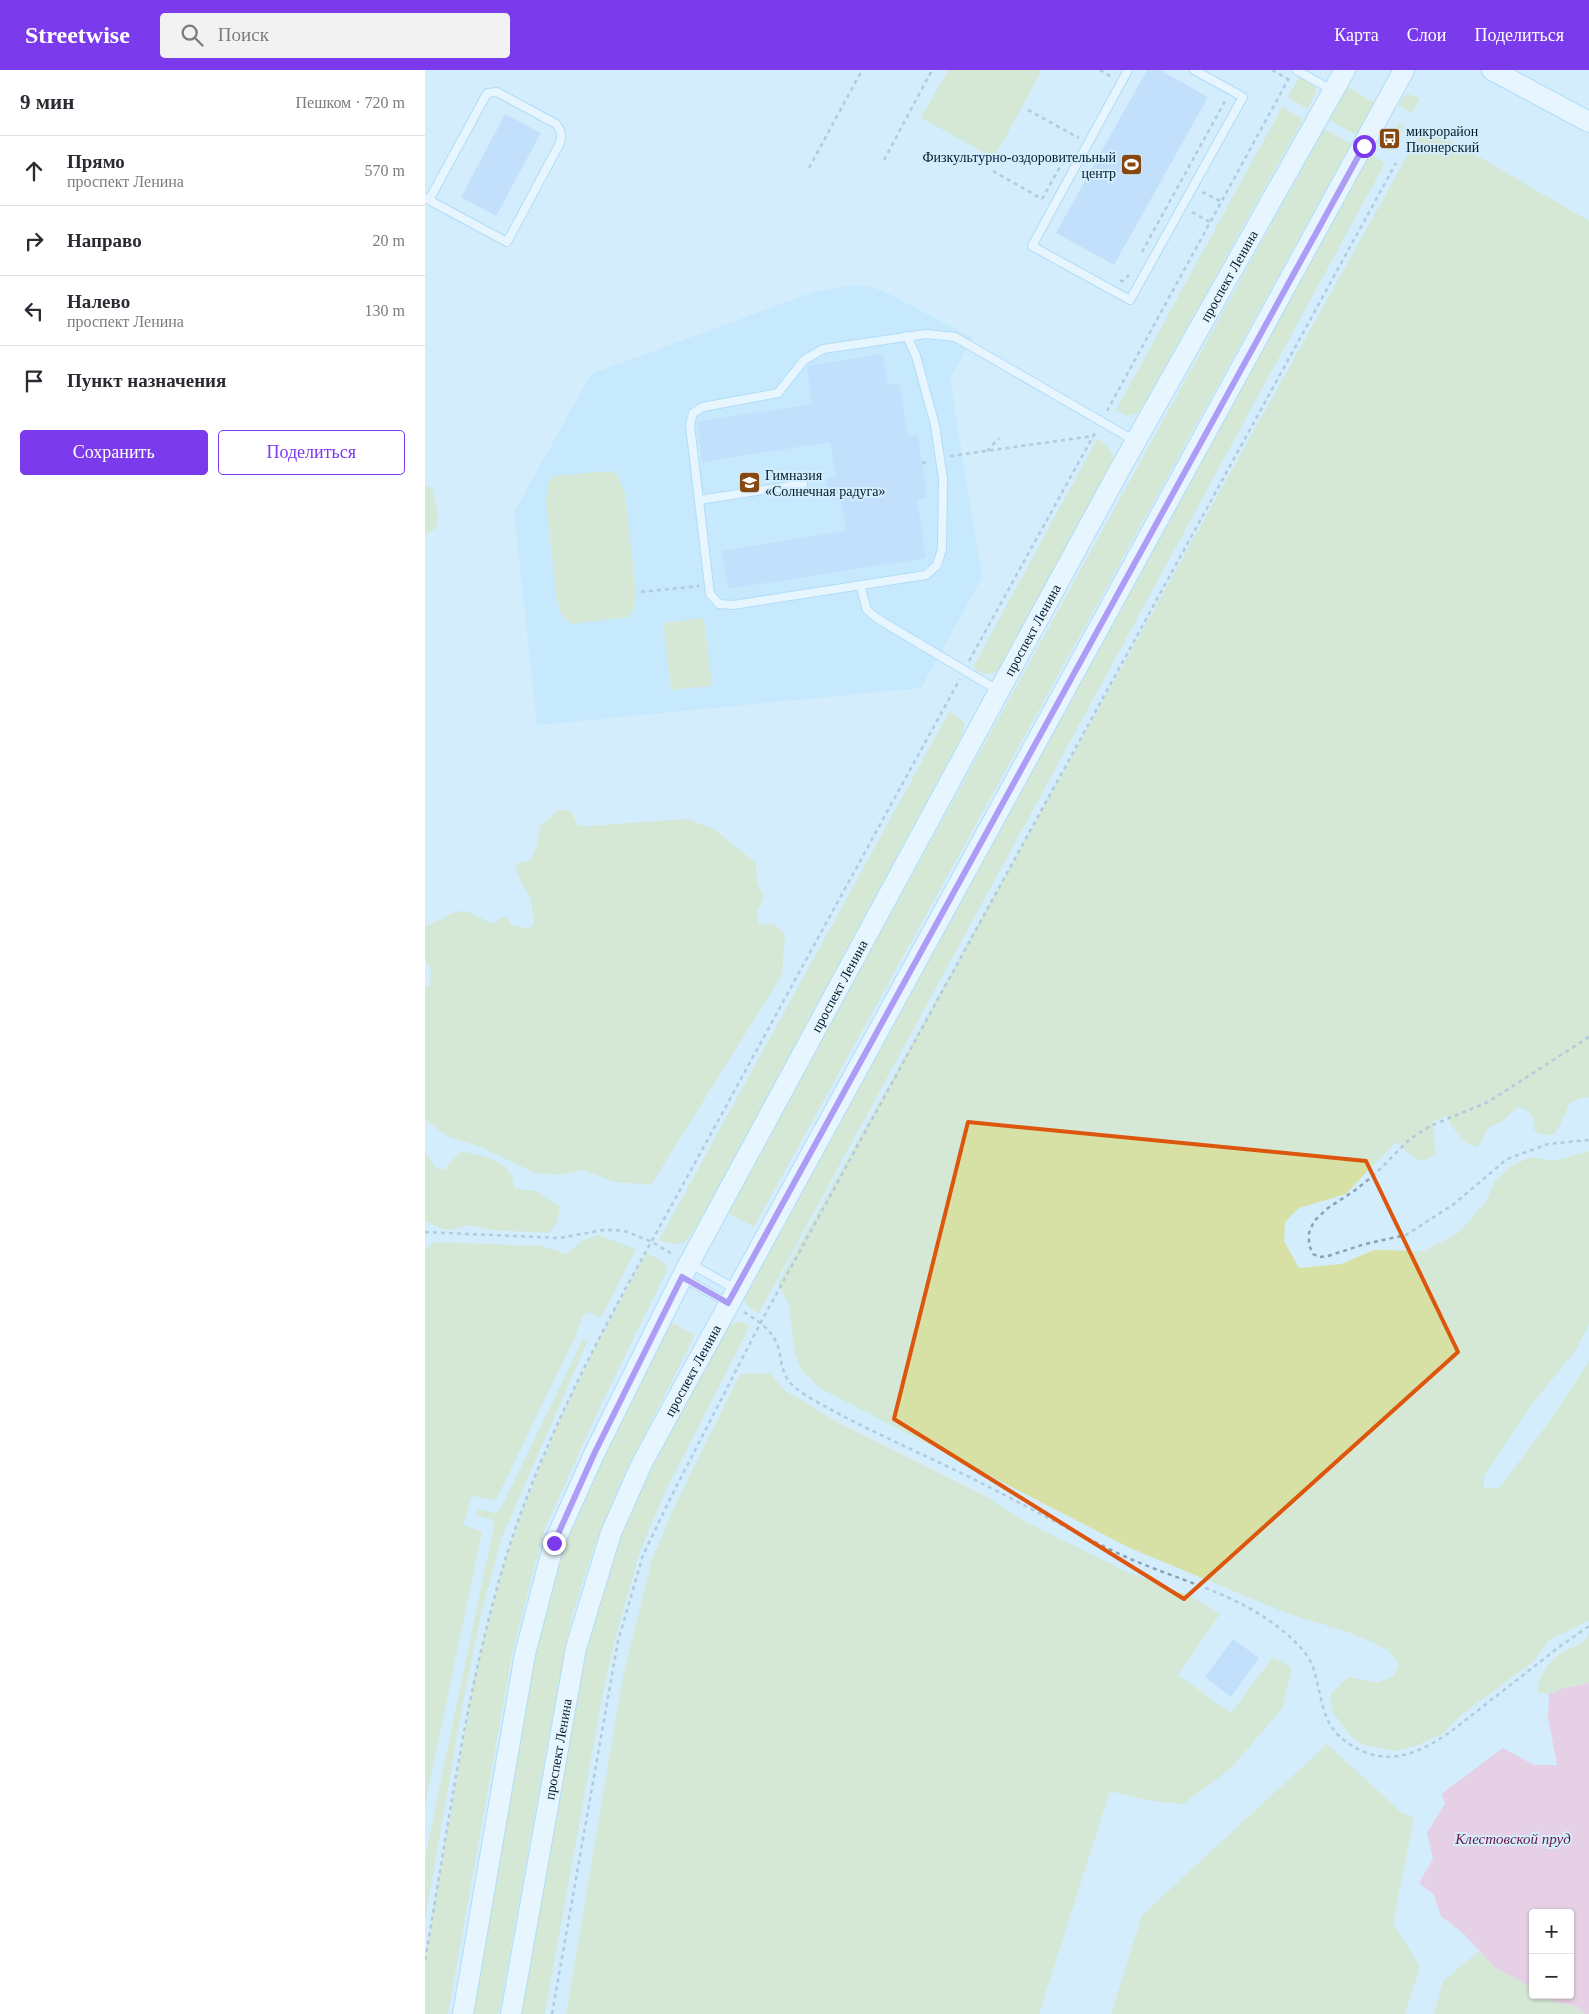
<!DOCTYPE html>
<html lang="ru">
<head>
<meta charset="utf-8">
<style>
	:root { --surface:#fff; --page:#f2f2f3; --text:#2b2b33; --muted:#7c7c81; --line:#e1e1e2; --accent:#7c3aed }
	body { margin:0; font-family:"Times New Roman",serif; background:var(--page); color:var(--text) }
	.controls { position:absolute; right:15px; bottom:15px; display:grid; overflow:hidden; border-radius:5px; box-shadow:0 1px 4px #0004 }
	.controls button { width:45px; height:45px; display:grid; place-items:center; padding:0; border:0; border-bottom:1px solid var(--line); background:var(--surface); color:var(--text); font:25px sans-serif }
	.stop { position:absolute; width:15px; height:15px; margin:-11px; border:4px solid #7c3aed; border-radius:50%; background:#fff }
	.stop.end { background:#7c3aed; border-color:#fff; box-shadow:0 1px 5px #0008 }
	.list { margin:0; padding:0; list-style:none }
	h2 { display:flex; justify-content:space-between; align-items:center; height:65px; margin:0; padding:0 20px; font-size:21px }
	h2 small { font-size:16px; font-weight:400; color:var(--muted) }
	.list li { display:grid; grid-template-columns:32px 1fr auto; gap:15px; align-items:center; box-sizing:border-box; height:70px; padding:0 20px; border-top:1px solid var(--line) }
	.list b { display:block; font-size:19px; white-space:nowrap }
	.list p { margin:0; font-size:16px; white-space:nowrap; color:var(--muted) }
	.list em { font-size:16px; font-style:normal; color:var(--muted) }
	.actions { display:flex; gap:10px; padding:15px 20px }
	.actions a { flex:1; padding:11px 0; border:1px solid var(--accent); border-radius:5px; text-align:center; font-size:18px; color:var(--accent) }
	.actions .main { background:var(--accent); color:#fff }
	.icon { flex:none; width:28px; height:28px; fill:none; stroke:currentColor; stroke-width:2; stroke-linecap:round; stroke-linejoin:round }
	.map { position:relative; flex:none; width:1164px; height:1944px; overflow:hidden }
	header { display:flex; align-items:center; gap:30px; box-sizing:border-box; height:70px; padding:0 25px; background:var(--accent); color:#fff }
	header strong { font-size:24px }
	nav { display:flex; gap:28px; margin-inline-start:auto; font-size:18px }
	.search { width:350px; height:45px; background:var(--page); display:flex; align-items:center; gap:12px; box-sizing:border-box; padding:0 18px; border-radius:5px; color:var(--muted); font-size:19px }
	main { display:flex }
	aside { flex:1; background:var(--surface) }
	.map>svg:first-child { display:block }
	.built { fill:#b8e4fe }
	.green { fill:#d8e1a5 }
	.water { fill:#fcadcb }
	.building { fill:#adcff9 }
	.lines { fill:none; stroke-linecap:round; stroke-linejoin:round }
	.service-casing { stroke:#86c9f0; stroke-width:10 }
	.tertiary-casing { stroke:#86c9f0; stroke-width:22 }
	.path { stroke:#89a3b3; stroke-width:2.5; stroke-dasharray:4 4; stroke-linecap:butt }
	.service { stroke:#fff; stroke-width:8 }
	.tertiary { stroke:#fff; stroke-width:20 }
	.route { stroke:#7c3aed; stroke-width:6 }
	.marked { fill:none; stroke:#dc560e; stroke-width:4; stroke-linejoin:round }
	.labels { text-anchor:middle; stroke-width:4; stroke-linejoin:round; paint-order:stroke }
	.poi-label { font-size:14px; fill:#011c2b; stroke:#d3edfd; text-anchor:start }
	.street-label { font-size:14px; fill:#011c2b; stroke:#d3edfd }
	.water-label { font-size:15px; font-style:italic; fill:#6d1442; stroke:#d3edfd }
</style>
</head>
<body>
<header>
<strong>Streetwise</strong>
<div class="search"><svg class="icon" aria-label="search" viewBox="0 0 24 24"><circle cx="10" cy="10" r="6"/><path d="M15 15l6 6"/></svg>Поиск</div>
<nav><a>Карта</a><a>Слои</a><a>Поделиться</a></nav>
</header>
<main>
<aside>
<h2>9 мин<small>Пешком · 720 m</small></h2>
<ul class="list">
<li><svg class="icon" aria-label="ahead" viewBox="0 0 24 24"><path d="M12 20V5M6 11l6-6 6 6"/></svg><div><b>Прямо</b><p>проспект Ленина</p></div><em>570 m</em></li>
<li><svg class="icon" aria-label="right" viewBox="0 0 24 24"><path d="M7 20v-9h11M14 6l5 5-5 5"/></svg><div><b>Направо</b></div><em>20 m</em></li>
<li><svg class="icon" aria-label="left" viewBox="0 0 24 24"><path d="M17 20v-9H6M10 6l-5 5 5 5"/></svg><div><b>Налево</b><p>проспект Ленина</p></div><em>130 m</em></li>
<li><svg class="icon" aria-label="arrive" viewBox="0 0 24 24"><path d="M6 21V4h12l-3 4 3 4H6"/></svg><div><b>Пункт назначения</b></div></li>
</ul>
<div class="actions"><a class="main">Сохранить</a><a>Поделиться</a></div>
</aside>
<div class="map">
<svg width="1164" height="1944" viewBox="0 0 1164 1944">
	<rect width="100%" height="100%" fill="#d3edfd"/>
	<polygon class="built" points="424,216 444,216 466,225 548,268 525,308 557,508 496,618 112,655 89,442 166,304 391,221"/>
	<g class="green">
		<polygon points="523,0 617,0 569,88 496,48"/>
		<polygon points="874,7 889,15 891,21 883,39 863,27"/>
		<polygon points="923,17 950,33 932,65 904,50"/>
		<polygon points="983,24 995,28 987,43 973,35 979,26"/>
		<polygon points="857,37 878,49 717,338 712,344 702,346 691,340"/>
		<polygon points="974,53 979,56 966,81 960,78"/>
		<polygon points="899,59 926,74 329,1157 301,1142"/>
		<path d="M1001,59L1010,61L1164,151V1027L1157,1028L1145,1033L1131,1063C1121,1066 1116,1067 1108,1059C1110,1047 1106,1042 1094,1037C1085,1042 1082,1048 1076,1052C1071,1055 1066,1055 1062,1060C1058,1065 1058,1072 1052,1077C1036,1075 1029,1058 1021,1046L1008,1051L1011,1084L1003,1089L992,1090L971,1072L948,1095L921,1124L874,1138L860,1152L859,1171L874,1198L916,1194L949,1180L999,1181L1032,1164L1061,1132L1069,1112L1084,1097L1106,1087L1130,1091L1164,1081V1254L1151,1280L1110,1330L1059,1406V1418H1074L1126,1349L1164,1291V1551L1124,1570L1109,1591L1036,1645L1019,1663L990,1676L971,1681L944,1676L931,1671L922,1662L907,1641L905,1625L923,1607L953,1613L969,1605L974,1594L963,1580L926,1563L861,1543L705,1478L396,1319L376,1300L369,1280L364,1235L353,1213L995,63Z"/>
		<path d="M945,84L960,93L334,1243C318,1234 318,1232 321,1215Z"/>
		<path d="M672,369C682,375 688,379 689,391L573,601C563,606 557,605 548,597Z"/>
		<polygon points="188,401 193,406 200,424 211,522 209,539 204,547 146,554 137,546 132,531 121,433 123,414 128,406"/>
		<polygon points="0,416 7,418 13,443 11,458 0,465"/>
		<polygon points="279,548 287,616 246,620 238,553"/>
		<polygon points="524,642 535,648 539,653 538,664 271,1158 259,1173 247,1174 234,1170"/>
		<path d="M134,740L146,741L153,755L163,756L262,749L289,759L331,793L332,813L339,827L332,842L334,855L348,854L360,864L357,905L226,1115L189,1112L158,1100L135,1105L110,1103L56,1077L24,1067L0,1050V917L5,916L6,901L0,888V857C33,842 31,832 66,854L80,846L87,855L103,859L109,854L106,830L94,807L90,794L106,790L112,775L116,755Z"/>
		<path d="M36,1081C50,1084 77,1089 85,1103C88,1106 88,1114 90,1118L110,1121L135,1137L132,1152L124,1163L65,1160L44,1155L26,1160L16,1159L0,1151V1082L10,1097L19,1100Z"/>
		<polygon points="173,1165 211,1179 176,1248 164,1242 158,1245 150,1267 71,1430 47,1426 38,1455 57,1462 0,1735 0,1179 10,1172 118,1176 141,1184 155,1172"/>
		<polygon points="221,1183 236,1190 243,1198 174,1339 119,1461 88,1580 23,1944 0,1944 0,1890 49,1609 78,1496 100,1434 131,1358 166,1285"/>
		<polygon points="244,1251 270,1265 195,1413 169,1477 148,1543 126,1653 74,1944 46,1944 98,1646 121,1536 142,1469 170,1401"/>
		<polygon points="309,1252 318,1252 325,1256 241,1420 215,1481 190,1570 178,1622 120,1944 96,1944 155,1614 166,1564 192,1473 221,1409 302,1257"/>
		<polygon points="158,1269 163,1270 77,1467 56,1544 38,1632 0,1850 0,1787 69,1455 67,1450 51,1445 53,1439 70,1443 76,1438"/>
		<polygon points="345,1303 358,1319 412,1352 564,1428 603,1453 698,1500 771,1529 795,1544 753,1605 806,1643 848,1587 867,1598 857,1639 805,1699 758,1734 721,1730 685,1721 614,1944 141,1944 198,1606 227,1489 251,1433 315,1304"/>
		<polygon points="1164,1563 1164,1613 1139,1618 1124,1624 1112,1622 1115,1608 1124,1594 1137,1582 1159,1572"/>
		<polygon points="902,1674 976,1742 989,1748 968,1854 995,1896 980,1944 686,1944 717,1845"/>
		<polygon points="1054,1881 1069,1897 1108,1918 1108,1925 1119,1925 1131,1932 1152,1936 1160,1944 1009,1944 1018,1911"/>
	</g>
	<polygon class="water" points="1164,1613 1164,1944 1160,1944 1152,1936 1130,1932 1119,1925 1145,1925 1145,1843 1108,1843 1108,1918 1069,1897 1039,1864 1016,1846 1009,1825 994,1813 1008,1789 1002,1763 1020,1733 1016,1724 1078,1678 1109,1695 1132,1695 1123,1648 1124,1624 1139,1618"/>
	<g class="building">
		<polygon points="722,0 735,0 783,27 689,195 631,163"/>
		<polygon points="80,44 116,63 71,146 36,127"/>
		<polygon points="458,284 462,315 474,313 483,367 493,366 502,428 492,430 501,488 303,519 297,481 421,461 415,424 403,426 401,408 411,407 405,372 277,392 272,352 387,334 382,296"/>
		<polygon points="808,1569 834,1588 806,1627 780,1607"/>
	</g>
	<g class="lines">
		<defs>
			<g id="service">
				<polyline points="703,0 607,176 705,230 818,27 769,0"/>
				<polyline points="871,0 907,20"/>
				<path d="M0,128L82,172L135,73C137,65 136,59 131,54L72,22L63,23L60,27L4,130"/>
				<polyline points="482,266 491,286 510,355 518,409 517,479 512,495 501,505 308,535 294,534 285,524 265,355 268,343 278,337 353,323 379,290 398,279 501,264 530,267 710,371"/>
				<polyline points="274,430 378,414"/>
				<polyline points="435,515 442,540 453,549 574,621"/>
				<polyline points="266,1194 310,1219"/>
				<polyline points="257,1207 303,1233"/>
			</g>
			<g id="tertiary">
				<polyline points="1067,0 1164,52"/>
				<path id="s1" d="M38,1944L100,1584L129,1473L170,1382L261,1199L574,621L695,399L920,0"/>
				<path id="s2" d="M86,1944L151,1578L186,1463L217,1393L979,0"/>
			</g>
		</defs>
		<use href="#service" class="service-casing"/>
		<use href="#tertiary" class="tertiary-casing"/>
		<g class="path">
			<polyline points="675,0 687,7"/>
			<polyline points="847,0 863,9"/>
			<polyline points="603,40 654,68"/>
			<polyline points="459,90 507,0"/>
			<polyline points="384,98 437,0"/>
			<polyline points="568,101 617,129"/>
			<polyline points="777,122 797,132"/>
			<polyline points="617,129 642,84"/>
			<polyline points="767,142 785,152"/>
			<polyline points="717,182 800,31 799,29"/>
			<polyline points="695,211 698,211 704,205"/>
			<polyline points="682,341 864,8"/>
			<polyline points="562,381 574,368"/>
			<polyline points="525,386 668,366"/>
			<polyline points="497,393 505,391"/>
			<polyline points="216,522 274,516"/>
			<polyline points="544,591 671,361"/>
			<polyline points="1164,967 1063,1032 1005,1056 985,1069 949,1105 929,1121 903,1138 889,1151 884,1163 884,1175 888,1184 894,1187 903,1186 940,1174 981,1165 1029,1134 1082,1089 1123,1074 1164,1070"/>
			<polyline points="0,1162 134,1168 178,1160 191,1160 203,1162 227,1172 249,1185"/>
			<path d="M319,1242C335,1252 349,1261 354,1280C356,1290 357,1301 363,1310C371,1321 390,1331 403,1338C456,1367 512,1390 566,1418C611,1441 655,1466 701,1487C752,1510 808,1522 853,1557C867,1568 882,1581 888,1597C900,1635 894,1661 937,1681C969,1695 997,1681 1024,1663L1134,1577L1164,1556"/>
			<path d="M0,1890C23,1759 40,1625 78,1497C121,1353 199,1222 271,1091C359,930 447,769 535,609"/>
			<polyline points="127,1944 193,1571 218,1485 248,1423 336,1252 971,93"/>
		</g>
		<use href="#service" class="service"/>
		<use href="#tertiary" class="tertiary"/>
	</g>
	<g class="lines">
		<polyline class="route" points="129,1473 170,1382 257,1207 303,1233 939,76"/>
	</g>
	<path d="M0 0H1164V1944H0ZM543,1052L941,1091L1033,1282L759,1529L469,1349Z" fill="#d3edfd" fill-opacity=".55" fill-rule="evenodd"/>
	<path class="marked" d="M543,1052L941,1091L1033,1282L759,1529L469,1349Z"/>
	<defs>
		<symbol id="bus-square" viewBox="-11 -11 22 22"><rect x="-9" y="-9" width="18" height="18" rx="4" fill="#874710" stroke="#d3edfd"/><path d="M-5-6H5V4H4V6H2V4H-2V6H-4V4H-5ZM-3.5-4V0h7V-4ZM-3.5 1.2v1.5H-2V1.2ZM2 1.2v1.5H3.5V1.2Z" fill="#fff"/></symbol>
		<symbol id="stadium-square" viewBox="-11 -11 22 22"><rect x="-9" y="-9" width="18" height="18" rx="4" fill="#874710" stroke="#d3edfd"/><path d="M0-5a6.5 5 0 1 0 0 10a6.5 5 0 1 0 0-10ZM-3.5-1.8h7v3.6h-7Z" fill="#fff"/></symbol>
		<symbol id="school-square" viewBox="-11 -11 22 22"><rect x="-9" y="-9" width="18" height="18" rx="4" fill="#874710" stroke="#d3edfd"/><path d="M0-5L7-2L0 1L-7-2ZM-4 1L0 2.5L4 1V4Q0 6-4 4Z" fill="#fff"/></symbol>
	</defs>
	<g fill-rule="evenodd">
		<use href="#bus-square" x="952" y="56" width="25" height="25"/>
		<use href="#stadium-square" x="694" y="82" width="25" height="25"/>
		<use href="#school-square" x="312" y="400" width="25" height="25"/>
	</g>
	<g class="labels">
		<g class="poi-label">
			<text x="981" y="66">микрорайон<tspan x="981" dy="16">Пионерский</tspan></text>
			<text x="691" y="92" text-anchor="end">Физкультурно-оздоровительный<tspan x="691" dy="16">центр</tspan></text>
			<text x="340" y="410">Гимназия<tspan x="340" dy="16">«Солнечная радуга»</tspan></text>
		</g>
		<g class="street-label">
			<text dy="5" stroke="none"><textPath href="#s1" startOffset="1916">проспект Ленина</textPath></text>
			<text dy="5" stroke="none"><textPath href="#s1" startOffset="1511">проспект Ленина</textPath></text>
			<text dy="5" stroke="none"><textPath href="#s1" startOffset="1106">проспект Ленина</textPath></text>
			<text dy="5" stroke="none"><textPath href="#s2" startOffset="674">проспект Ленина</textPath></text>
			<text dy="5" stroke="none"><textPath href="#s2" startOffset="269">проспект Ленина</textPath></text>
		</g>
		<g class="water-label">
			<text x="1088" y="1774">Клестовской пруд</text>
		</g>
	</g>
</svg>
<div class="controls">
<button>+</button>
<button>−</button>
</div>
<div class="stop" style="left:939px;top:76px"></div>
<div class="stop end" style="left:129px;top:1473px"></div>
</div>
</main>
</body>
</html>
